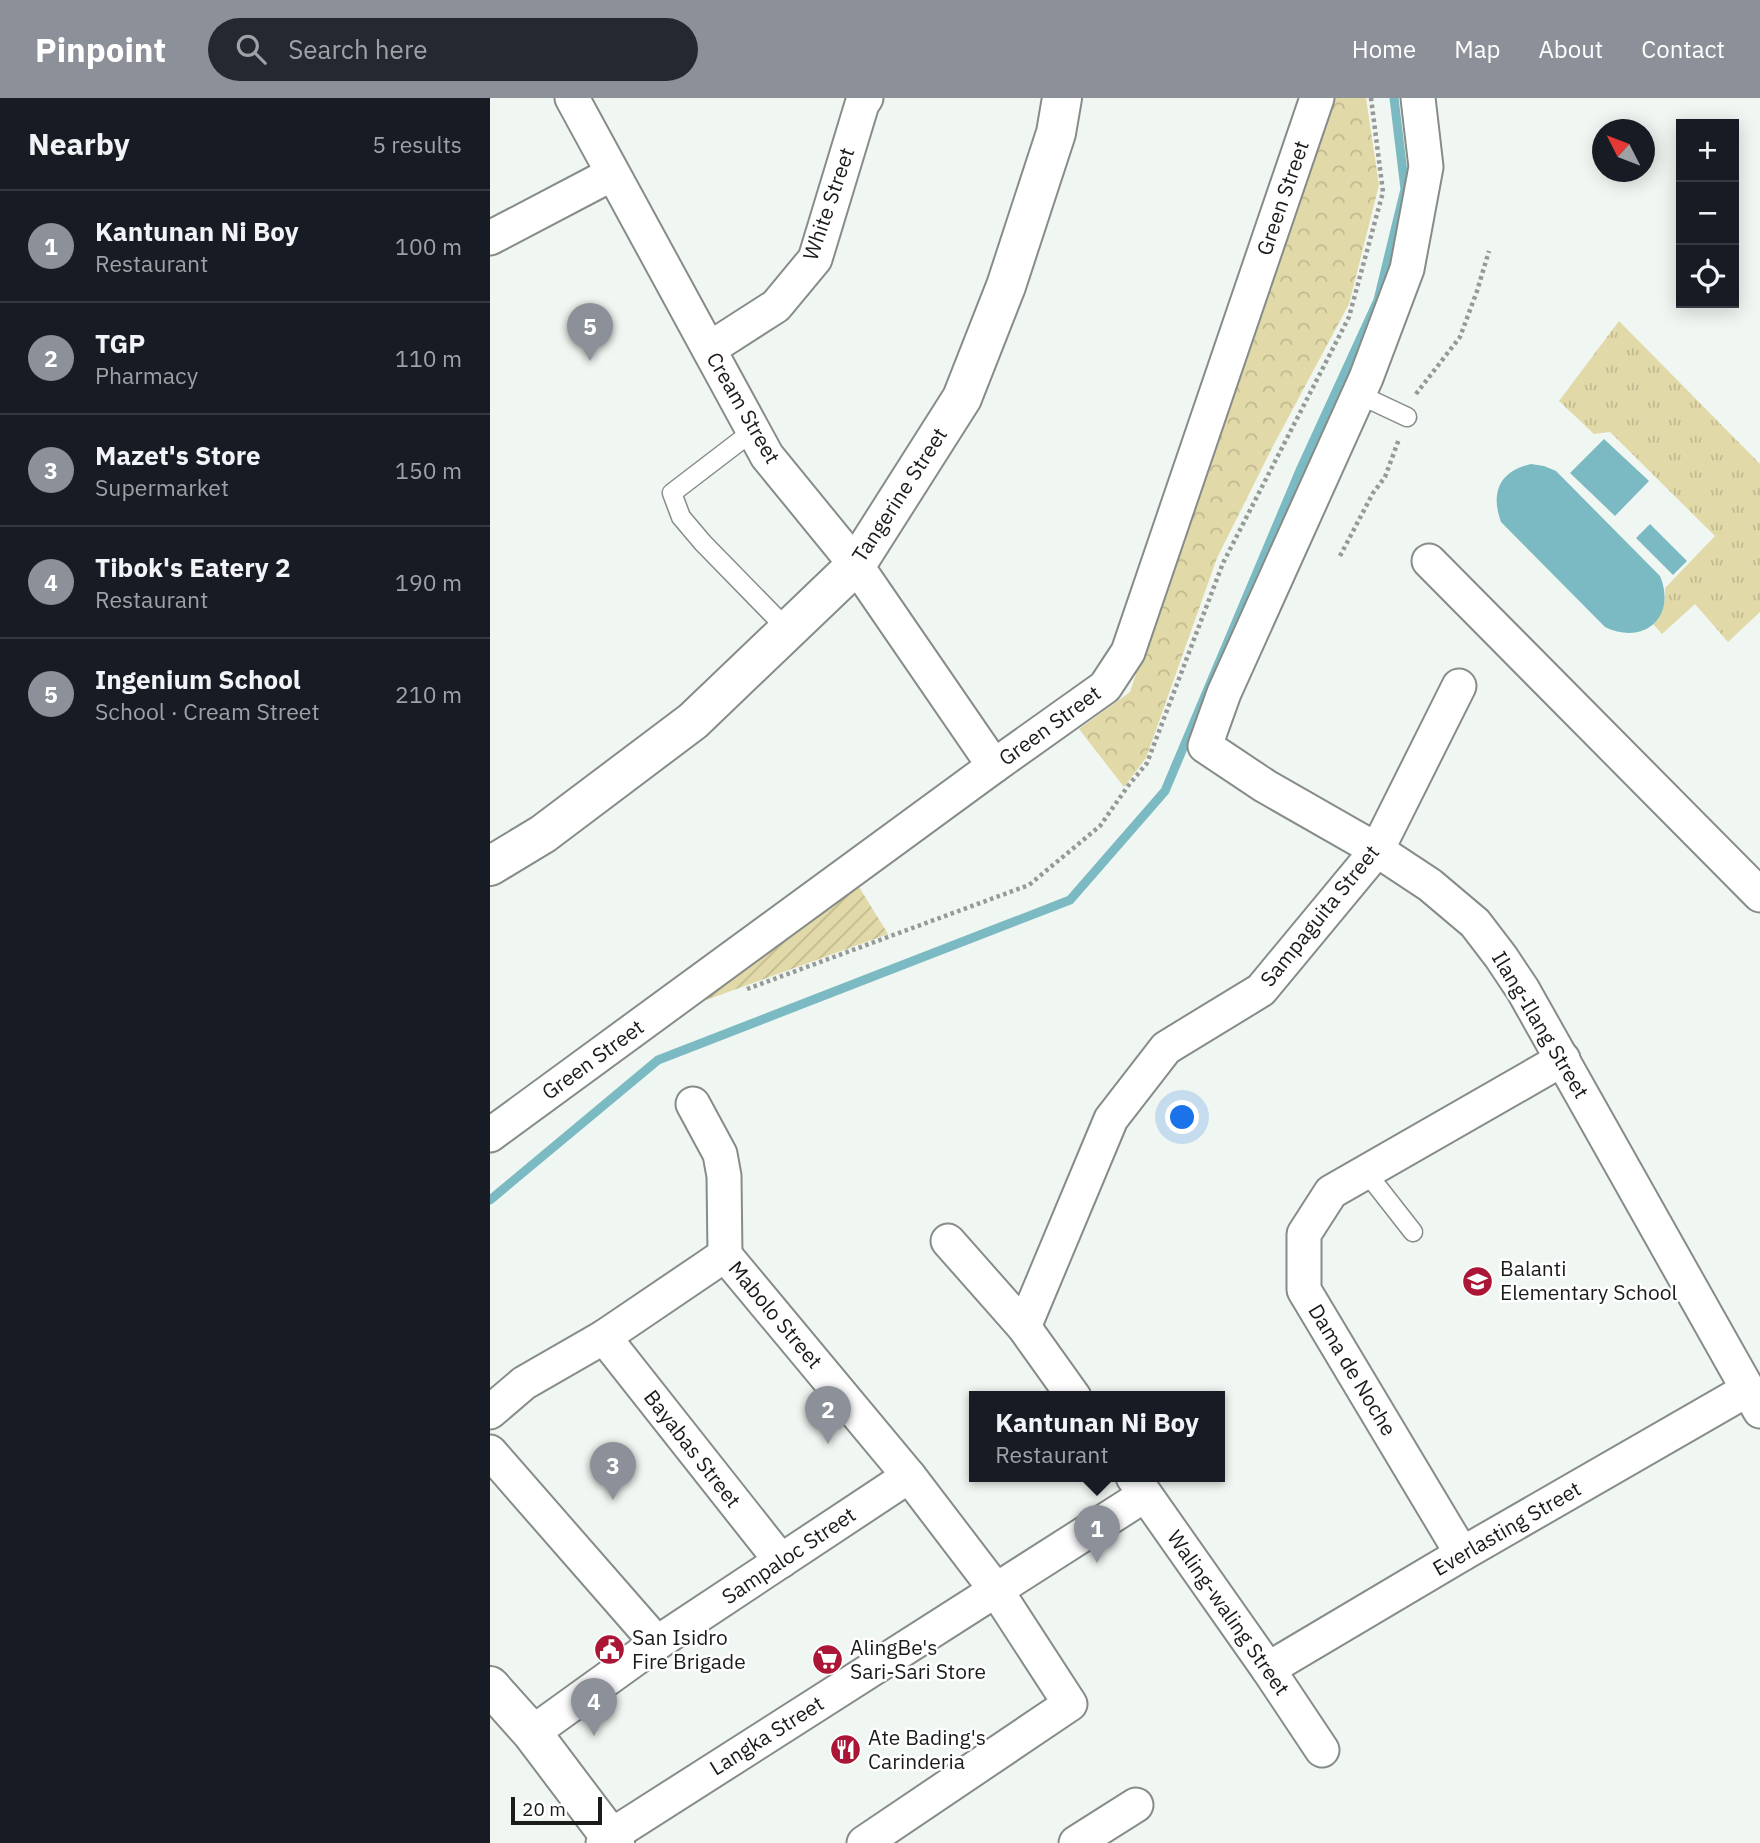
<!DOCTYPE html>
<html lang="en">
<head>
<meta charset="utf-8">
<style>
	:root { --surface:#171b24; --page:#242831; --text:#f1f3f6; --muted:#9ea1a6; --line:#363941; --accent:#8c9099 }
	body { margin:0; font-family:"IBM Plex Sans",sans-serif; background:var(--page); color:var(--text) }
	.controls { position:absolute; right:21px; top:21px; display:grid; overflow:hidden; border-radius:0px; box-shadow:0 4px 18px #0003 }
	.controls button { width:63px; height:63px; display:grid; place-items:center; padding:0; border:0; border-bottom:2px solid var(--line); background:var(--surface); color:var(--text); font:35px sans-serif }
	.compass { position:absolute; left:1102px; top:21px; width:63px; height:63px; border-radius:50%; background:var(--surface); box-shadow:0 4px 18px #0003; rotate:312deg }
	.scale { position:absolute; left:21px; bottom:18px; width:91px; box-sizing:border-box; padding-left:7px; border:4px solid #1a1c1a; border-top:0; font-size:19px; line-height:24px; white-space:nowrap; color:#1a1c1a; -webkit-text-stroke:5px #fff; paint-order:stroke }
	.you { position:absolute; left:693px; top:1020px; width:24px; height:24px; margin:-18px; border:5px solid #fff; border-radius:50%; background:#1a73e8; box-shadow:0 0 0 10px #1a73e833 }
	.badge { display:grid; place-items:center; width:46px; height:46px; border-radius:50%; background:var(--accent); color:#fff; font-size:23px; font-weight:700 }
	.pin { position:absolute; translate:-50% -58px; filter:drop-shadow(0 2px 4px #0008) }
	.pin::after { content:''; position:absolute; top:37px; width:24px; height:21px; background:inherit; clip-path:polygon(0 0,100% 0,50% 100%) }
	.popup { position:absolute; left:479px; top:1293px; width:256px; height:91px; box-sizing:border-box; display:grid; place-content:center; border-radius:0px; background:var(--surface); filter:drop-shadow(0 2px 5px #0005); font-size:23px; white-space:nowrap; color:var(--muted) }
	.popup b { font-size:26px; color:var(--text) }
	.popup::after { content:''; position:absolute; left:50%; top:100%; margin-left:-14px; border:14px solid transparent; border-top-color:var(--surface) }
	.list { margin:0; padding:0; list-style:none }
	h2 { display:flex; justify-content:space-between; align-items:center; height:91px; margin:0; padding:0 28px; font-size:30px }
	h2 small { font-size:23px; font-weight:400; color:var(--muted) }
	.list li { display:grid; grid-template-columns:46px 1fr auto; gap:21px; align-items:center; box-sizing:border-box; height:112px; padding:0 28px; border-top:2px solid var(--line) }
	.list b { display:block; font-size:26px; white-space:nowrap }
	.list p { margin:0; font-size:23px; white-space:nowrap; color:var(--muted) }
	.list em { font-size:23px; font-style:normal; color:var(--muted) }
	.icon { flex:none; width:38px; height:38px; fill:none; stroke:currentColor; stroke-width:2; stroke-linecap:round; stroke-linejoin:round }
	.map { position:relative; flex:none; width:1270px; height:1745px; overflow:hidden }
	header { display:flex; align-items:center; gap:42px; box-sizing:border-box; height:98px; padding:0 35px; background:var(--accent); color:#fff }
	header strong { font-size:33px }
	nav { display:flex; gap:38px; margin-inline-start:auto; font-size:24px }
	.search { width:490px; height:63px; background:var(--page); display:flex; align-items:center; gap:18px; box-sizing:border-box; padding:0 24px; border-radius:38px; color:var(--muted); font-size:26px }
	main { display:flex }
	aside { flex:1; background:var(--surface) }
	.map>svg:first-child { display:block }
	.grass { fill:url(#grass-tufts) }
	.forest { fill:url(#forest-crowns) }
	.garden { fill:url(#garden-furrows) }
	.water { fill:#7bbac2 }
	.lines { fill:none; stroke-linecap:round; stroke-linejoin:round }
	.stream { stroke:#7bbac2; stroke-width:9 }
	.lane-casing { stroke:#868c87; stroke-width:21 }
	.street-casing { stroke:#868c87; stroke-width:37 }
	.secondary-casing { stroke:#868c87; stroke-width:42 }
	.path { stroke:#969a96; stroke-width:4.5; stroke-dasharray:3.5 3.5; stroke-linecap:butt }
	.lane { stroke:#fff; stroke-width:18 }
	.street { stroke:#fff; stroke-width:33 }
	.secondary { stroke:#fff; stroke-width:38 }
	.labels { text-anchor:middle; stroke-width:5; stroke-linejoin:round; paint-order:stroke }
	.street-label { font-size:21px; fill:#1a1c1a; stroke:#fff }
	.poi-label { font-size:21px; fill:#1a1c1a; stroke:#fff; text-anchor:start }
</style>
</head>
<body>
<header>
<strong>Pinpoint</strong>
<div class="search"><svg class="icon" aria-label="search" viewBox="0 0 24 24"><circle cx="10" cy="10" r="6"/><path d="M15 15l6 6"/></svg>Search here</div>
<nav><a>Home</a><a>Map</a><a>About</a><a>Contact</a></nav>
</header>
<main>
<aside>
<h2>Nearby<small>5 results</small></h2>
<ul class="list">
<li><span class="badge">1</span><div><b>Kantunan Ni Boy</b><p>Restaurant</p></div><em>100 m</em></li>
<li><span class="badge">2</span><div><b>TGP</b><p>Pharmacy</p></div><em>110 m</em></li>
<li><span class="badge">3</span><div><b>Mazet's Store</b><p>Supermarket</p></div><em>150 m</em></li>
<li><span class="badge">4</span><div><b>Tibok's Eatery 2</b><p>Restaurant</p></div><em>190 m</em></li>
<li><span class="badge">5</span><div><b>Ingenium School</b><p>School · Cream Street</p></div><em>210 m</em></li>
</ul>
</aside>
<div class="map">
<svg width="1270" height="1745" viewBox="0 0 1270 1745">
	<defs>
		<pattern id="grass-tufts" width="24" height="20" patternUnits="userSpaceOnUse" patternTransform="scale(1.75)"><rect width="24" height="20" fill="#e2d9a8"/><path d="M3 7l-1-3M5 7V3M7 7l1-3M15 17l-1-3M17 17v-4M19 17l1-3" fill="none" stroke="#c1ba90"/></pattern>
		<pattern id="forest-crowns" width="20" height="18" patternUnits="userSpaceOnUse" patternTransform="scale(1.75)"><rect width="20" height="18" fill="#e2d9a8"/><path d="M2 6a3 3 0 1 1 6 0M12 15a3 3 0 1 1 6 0" fill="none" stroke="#c1ba90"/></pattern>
		<pattern id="garden-furrows" width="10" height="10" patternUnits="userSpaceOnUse" patternTransform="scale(1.75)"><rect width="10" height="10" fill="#e2d9a8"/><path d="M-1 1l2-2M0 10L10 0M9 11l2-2" fill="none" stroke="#c1ba90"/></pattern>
	</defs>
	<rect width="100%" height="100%" fill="#f0f6f1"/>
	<path class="grass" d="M1129,223L1270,366V514L1238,544L1205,506L1172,536L1163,526C1172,516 1176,504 1175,490L1225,438L1120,334L1104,336L1069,303Z"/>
	<polygon class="forest" points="838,0 876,0 889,87 859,206 782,350 727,460 656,660 634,689 589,631 640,594"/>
	<polygon class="garden" points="366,784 398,836 194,910"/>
	<g class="water">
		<polygon points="1114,341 1159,383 1125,418 1080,375"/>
		<path d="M1041,366L1054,368L1066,373L1170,478C1187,519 1154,548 1115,529L1011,424C1000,394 1010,373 1041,366Z"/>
		<polygon points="1160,426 1197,463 1183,477 1146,440"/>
	</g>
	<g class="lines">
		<polyline class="stream" points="0,1102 168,962 580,802 675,693 811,370 888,202 915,91 904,0"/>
		<defs>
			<g id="lane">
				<polyline points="868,296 917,319"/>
				<polyline points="263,333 182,395 191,419 213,445 298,532"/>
				<polyline points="876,1074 923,1134"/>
			</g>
			<g id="street">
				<polyline points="82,0 277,358 366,467 504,668"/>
				<polyline points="928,0 936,69 917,171 876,280 734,595 715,648 775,688 887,752 940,787 985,825 1011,859 1033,892 1270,1313"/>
				<polyline points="0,140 122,76"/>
				<polyline points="219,251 286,208 325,161 372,6 376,0"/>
				<polyline points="939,463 1270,797"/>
				<polyline points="203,1006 230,1056 234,1078 235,1157"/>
				<polyline points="0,1037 504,668 615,589 638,554 827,0"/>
				<polyline points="458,1143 534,1229 584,1299"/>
				<polyline points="235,1157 419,1378 506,1492 580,1606 374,1745"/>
				<polyline points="534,1229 621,1021 676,950 771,892 887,752 969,588"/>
				<polyline points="114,1239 291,1463"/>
				<polyline points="0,1314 34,1285 114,1239 235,1157"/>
				<polyline points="0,1354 167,1545"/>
				<polyline points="643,1379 778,1571 832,1652"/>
				<polyline points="972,1456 814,1192 814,1136 841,1094 1073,961"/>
				<polyline points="778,1571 972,1456 1257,1292"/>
				<polyline points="42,1635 167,1545 419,1378"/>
				<polyline points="113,1745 119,1739 655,1397"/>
				<polyline points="586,1745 646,1707"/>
			</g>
			<g id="secondary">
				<polyline points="0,768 53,736 203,623 366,467 472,300 516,188 566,35 572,0"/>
				<polyline points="0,1588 42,1635 125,1745"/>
			</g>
		</defs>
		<use href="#lane" class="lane-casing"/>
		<use href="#street" class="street-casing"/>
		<use href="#secondary" class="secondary-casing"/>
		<g class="path">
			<polyline points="926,296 970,239 987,193 999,153"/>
			<polyline points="850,458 883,395 895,379 909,341"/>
			<polyline points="257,891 539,787 610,728 638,688 657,665 733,465 859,219 893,94 881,0"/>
		</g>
		<use href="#lane" class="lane"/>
		<use href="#street" class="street"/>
		<use href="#secondary" class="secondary"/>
	</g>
	<defs>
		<symbol id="school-disc" viewBox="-11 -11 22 22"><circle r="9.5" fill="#ac1636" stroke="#fff"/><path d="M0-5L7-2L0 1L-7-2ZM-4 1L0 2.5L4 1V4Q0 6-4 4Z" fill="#fff"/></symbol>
		<symbol id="civic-disc" viewBox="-11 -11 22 22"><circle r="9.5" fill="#ac1636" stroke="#fff"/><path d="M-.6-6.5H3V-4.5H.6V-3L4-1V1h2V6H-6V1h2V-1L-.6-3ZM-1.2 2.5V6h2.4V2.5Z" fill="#fff"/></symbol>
		<symbol id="supermarket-disc" viewBox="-11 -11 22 22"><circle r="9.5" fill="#ac1636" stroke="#fff"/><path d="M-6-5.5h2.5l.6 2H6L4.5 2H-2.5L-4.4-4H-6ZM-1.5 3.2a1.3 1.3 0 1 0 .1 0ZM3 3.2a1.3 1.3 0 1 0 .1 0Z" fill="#fff"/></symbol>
		<symbol id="restaurant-disc" viewBox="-11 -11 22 22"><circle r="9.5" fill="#ac1636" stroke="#fff"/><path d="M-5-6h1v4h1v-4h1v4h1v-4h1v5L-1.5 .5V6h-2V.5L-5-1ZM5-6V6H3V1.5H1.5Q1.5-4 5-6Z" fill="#fff"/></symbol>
	</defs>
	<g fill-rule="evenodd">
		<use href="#school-disc" x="970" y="1166" width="35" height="35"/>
		<use href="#civic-disc" x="102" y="1534" width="35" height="35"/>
		<use href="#supermarket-disc" x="320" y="1544" width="35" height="35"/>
		<use href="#restaurant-disc" x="338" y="1634" width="35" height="35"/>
	</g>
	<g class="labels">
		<g class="street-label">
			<text transform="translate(793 100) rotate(-71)" y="7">Green Street</text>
			<text transform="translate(339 106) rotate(-71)" y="7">White Street</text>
			<text transform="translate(253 310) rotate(60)" y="7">Cream Street</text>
			<text transform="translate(410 397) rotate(-57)" y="7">Tangerine Street</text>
			<text transform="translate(560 628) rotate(-36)" y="7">Green Street</text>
			<text transform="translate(830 818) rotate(-51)" y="7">Sampaguita Street</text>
			<text transform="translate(1050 927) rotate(59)" y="7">Ilang-Ilang Street</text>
			<text transform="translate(103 962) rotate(-36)" y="7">Green Street</text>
			<text transform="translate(285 1217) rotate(50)" y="7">Mabolo Street</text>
			<text transform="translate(862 1272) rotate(59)" y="7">Dama de Noche</text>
			<text transform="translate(202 1351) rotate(52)" y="7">Bayabas Street</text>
			<text transform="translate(1017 1431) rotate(-30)" y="7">Everlasting Street</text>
			<text transform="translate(299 1458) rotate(-34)" y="7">Sampaloc Street</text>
			<text transform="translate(738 1515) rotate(55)" y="7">Waling-waling Street</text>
			<text transform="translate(277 1638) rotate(-32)" y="7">Langka Street</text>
		</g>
		<g class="poi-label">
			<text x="1010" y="1178">Balanti<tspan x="1010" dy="24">Elementary School</tspan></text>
			<text x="142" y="1547">San Isidro<tspan x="142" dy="24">Fire Brigade</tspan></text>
			<text x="360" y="1557">AlingBe's<tspan x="360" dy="24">Sari-Sari Store</tspan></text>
			<text x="378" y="1647">Ate Bading's<tspan x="378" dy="24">Carinderia</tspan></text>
		</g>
	</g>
</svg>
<div class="controls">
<button>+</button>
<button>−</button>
<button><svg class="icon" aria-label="locate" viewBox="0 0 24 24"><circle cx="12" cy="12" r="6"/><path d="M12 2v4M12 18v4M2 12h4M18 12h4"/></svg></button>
</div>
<svg class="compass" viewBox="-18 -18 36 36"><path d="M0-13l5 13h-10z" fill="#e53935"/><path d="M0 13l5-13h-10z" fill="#9ea1a6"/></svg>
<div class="scale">20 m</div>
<div class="you"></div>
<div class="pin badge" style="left:607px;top:1465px">1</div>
<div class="popup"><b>Kantunan Ni Boy</b>Restaurant</div>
<div class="pin badge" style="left:338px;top:1346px">2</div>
<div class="pin badge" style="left:123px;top:1402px">3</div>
<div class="pin badge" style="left:104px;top:1638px">4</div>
<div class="pin badge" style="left:100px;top:263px">5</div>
</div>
</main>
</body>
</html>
